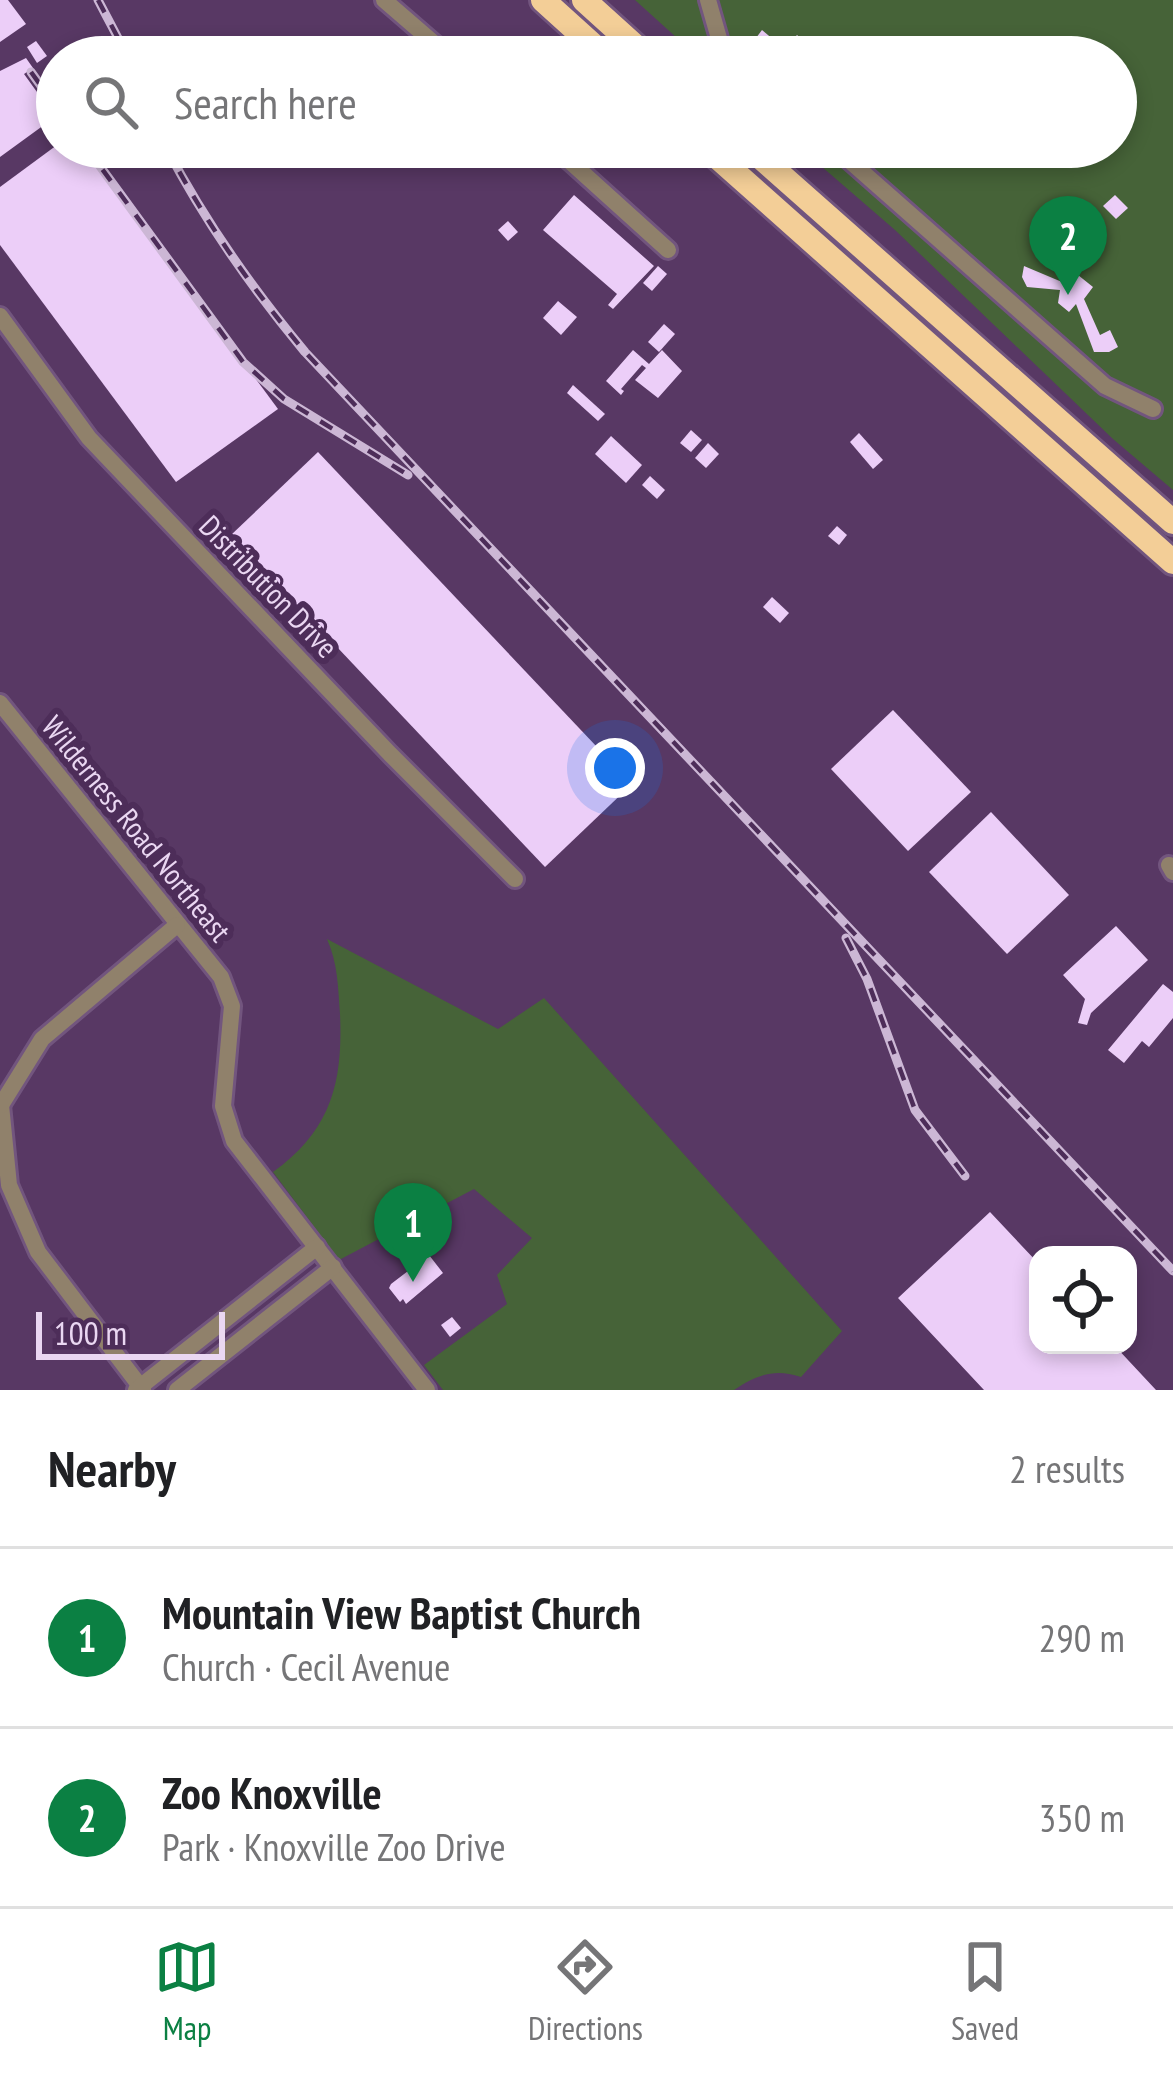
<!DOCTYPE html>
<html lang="en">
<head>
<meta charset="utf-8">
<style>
	:root { --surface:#fff; --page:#f6f6f6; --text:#202124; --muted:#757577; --line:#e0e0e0; --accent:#0b8043 }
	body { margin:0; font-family:"PT Sans Narrow",sans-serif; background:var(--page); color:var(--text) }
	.controls { position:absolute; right:36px; bottom:36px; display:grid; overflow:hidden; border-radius:24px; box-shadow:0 6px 18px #0003 }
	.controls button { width:108px; height:108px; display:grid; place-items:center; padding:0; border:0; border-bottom:3px solid var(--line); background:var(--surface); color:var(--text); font:60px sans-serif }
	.scale { position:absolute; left:36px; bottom:30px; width:189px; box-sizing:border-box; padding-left:12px; border:6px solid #ead7f2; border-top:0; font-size:33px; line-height:42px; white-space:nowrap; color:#ead7f2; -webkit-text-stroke:9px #4d2d59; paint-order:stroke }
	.you { position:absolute; left:615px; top:768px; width:42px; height:42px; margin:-30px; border:9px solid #fff; border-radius:50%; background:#1a73e8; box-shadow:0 0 0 18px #1a73e833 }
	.badge { display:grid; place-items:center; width:78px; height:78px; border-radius:50%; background:var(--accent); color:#fff; font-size:39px; font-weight:700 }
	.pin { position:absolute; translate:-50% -99px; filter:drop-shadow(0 3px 6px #0008) }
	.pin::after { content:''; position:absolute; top:63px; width:42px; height:36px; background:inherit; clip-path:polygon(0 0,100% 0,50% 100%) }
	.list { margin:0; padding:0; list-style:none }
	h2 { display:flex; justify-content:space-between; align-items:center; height:156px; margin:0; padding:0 48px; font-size:51px }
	h2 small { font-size:39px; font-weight:400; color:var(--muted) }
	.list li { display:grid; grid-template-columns:78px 1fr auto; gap:36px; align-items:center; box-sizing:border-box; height:180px; padding:0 48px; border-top:3px solid var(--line) }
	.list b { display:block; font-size:45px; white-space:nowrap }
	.list p { margin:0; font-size:39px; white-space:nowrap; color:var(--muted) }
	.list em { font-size:39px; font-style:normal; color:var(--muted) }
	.icon { flex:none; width:66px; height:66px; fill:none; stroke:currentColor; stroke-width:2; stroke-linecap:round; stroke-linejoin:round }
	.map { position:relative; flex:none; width:1173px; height:1390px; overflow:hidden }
	.search { position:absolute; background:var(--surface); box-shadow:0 6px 18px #0003; left:36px; right:36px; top:36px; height:132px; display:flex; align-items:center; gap:30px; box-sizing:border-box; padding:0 42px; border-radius:66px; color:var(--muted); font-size:45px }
	.sheet { height:516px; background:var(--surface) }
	nav { display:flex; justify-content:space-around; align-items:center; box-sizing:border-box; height:168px; border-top:3px solid var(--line); background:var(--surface); font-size:33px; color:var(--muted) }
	nav a { display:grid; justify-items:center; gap:6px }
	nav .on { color:var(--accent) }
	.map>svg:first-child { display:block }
	.green { fill:#466338 }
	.building { fill:#eccef8 }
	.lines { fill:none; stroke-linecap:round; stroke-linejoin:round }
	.minor-casing { stroke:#72557e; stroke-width:22 }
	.highway-casing { stroke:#72557e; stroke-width:30 }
	.minor { stroke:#90816b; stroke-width:16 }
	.highway { stroke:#f3ce97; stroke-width:24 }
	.rail-casing { stroke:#ccb7d5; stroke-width:9 }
	.rail { stroke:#4d2d59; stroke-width:4.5; stroke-dasharray:14; stroke-linecap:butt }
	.labels { text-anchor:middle; stroke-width:12; stroke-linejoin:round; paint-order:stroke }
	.street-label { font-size:30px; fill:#ead7f2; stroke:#4d2d59 }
</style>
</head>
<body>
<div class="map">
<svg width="1173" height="1390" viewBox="0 0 1173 1390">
	<rect width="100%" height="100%" fill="#583864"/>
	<g class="green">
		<polygon points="635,0 1173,0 1173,490 1113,439 895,230 799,147 1116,147 1116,57 698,57"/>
		<path d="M327,939L498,1029L544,998L842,1331L801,1377C774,1368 757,1375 734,1390H443L424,1365L507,1304L497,1275L532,1238L474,1189L339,1260L273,1172C331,1130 343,1083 340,1014C338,987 338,964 327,939Z"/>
	</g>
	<g class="building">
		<polygon points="0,0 8,0 26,24 0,42"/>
		<polygon points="762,30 781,46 772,57 753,42"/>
		<polygon points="797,35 822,57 778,57"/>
		<polygon points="36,41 47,56 37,63 27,47"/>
		<polygon points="26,58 33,68 24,74 55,117 0,157 0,71"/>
		<polygon points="57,145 84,147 278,409 176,482 0,245 0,187"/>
		<polygon points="849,147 879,147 866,162"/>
		<polygon points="1038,147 1074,147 1053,165"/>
		<polygon points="574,195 654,266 613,309 608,305 617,294 543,230"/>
		<polygon points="1115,195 1128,208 1116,219 1103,206"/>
		<polygon points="508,221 518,232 508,241 498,230"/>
		<polygon points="1071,259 1078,264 1073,271 1093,287 1084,299 1100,335 1110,330 1118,347 1109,352 1094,352 1076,304 1069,312 1058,303 1060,290 1027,287 1022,277 1024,266 1062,282 1066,279 1061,276 1063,265"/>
		<polygon points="658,266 667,274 652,291 643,283"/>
		<polygon points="558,301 577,317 561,335 543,318"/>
		<polygon points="664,324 675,334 659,352 648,342"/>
		<polygon points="633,350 649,364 662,350 682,371 658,398 635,380 646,368 642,365 621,389 624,391 621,395 606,381"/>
		<polygon points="573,385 605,414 598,421 567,393"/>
		<polygon points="691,430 702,440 691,452 680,443"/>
		<polygon points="859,433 883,460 873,469 850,442"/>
		<polygon points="611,436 642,465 626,483 595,454"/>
		<polygon points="708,443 719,454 706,468 695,458"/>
		<polygon points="318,452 632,784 545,867 231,535"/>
		<polygon points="650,476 665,490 657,499 642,485"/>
		<polygon points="837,526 847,535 839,545 828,536"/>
		<polygon points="772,597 789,613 780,623 763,607"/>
		<polygon points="893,710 971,792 908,851 831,769"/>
		<polygon points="991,812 1069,895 1007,954 929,872"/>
		<polygon points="1116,926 1148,960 1091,1013 1087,1025 1078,1023 1085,999 1063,975"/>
		<polygon points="1163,984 1173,992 1173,1018 1149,1047 1142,1041 1124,1063 1108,1050"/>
		<polygon points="990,1212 1038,1263 1038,1345 1114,1345 1156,1390 984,1390 898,1298"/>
		<polygon points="429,1255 443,1273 406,1304 403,1299 400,1302 389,1288 391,1284"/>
		<polygon points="452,1317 461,1328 450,1337 441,1325"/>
	</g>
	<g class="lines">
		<defs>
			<g id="minor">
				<polyline points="384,0 450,57"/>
				<polyline points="708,0 720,42 734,57"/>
				<polyline points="554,147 668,250"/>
				<polyline points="834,147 1105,386 1153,409"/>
				<polyline points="0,316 89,438 390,754 515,879"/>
				<polyline points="0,703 221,977 232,1006 223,1106 234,1141 427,1390"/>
				<polyline points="1169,865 1173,872"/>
				<polyline points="1,1105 9,1185 38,1252 143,1390"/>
				<polyline points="1,1105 42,1039 177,925"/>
				<polyline points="136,1390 317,1247"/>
				<polyline points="177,1390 333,1267"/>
			</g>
			<g id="highway">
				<polyline points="543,0 606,57"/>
				<polyline points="584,0 647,57"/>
				<polyline points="706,147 1173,562"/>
				<polyline points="749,147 1173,522"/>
			</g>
		</defs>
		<use href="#minor" class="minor-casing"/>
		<use href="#highway" class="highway-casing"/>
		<use href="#minor" class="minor"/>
		<use href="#highway" class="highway"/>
		<defs>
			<g id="rail">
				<polyline points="98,0 128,57"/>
				<polyline points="31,72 57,108"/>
				<polyline points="86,147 243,362 284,399 408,475"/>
				<path d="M166,147C205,222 251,287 305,352L1173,1271"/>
				<polyline points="846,938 867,979 915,1110 965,1176"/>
			</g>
		</defs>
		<use href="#rail" class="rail-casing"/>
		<use href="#rail" class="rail"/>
	</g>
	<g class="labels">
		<g class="street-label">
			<text transform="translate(268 587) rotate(46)" y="10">Distribution Drive</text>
			<text transform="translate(136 829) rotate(51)" y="10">Wilderness Road Northeast</text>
		</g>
	</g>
</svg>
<div class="controls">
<button><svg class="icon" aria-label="locate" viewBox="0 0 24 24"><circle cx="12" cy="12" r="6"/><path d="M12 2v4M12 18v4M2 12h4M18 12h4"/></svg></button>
</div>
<div class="scale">100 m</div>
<div class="you"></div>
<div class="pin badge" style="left:413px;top:1282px">1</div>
<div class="pin badge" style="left:1068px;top:295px">2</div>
<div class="search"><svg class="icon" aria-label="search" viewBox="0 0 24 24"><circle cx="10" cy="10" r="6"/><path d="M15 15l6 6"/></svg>Search here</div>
</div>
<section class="sheet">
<h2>Nearby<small>2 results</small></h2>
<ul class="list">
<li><span class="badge">1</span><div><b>Mountain View Baptist Church</b><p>Church · Cecil Avenue</p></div><em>290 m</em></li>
<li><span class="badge">2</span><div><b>Zoo Knoxville</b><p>Park · Knoxville Zoo Drive</p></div><em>350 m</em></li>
</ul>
</section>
<nav>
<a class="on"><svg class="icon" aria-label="map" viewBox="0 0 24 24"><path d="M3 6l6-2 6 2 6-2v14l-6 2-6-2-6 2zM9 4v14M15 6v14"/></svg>Map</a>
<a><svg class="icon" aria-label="directions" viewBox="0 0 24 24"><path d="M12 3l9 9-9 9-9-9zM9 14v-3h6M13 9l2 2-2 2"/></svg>Directions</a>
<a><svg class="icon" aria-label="saved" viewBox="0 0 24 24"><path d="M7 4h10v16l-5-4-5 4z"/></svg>Saved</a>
</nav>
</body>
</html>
